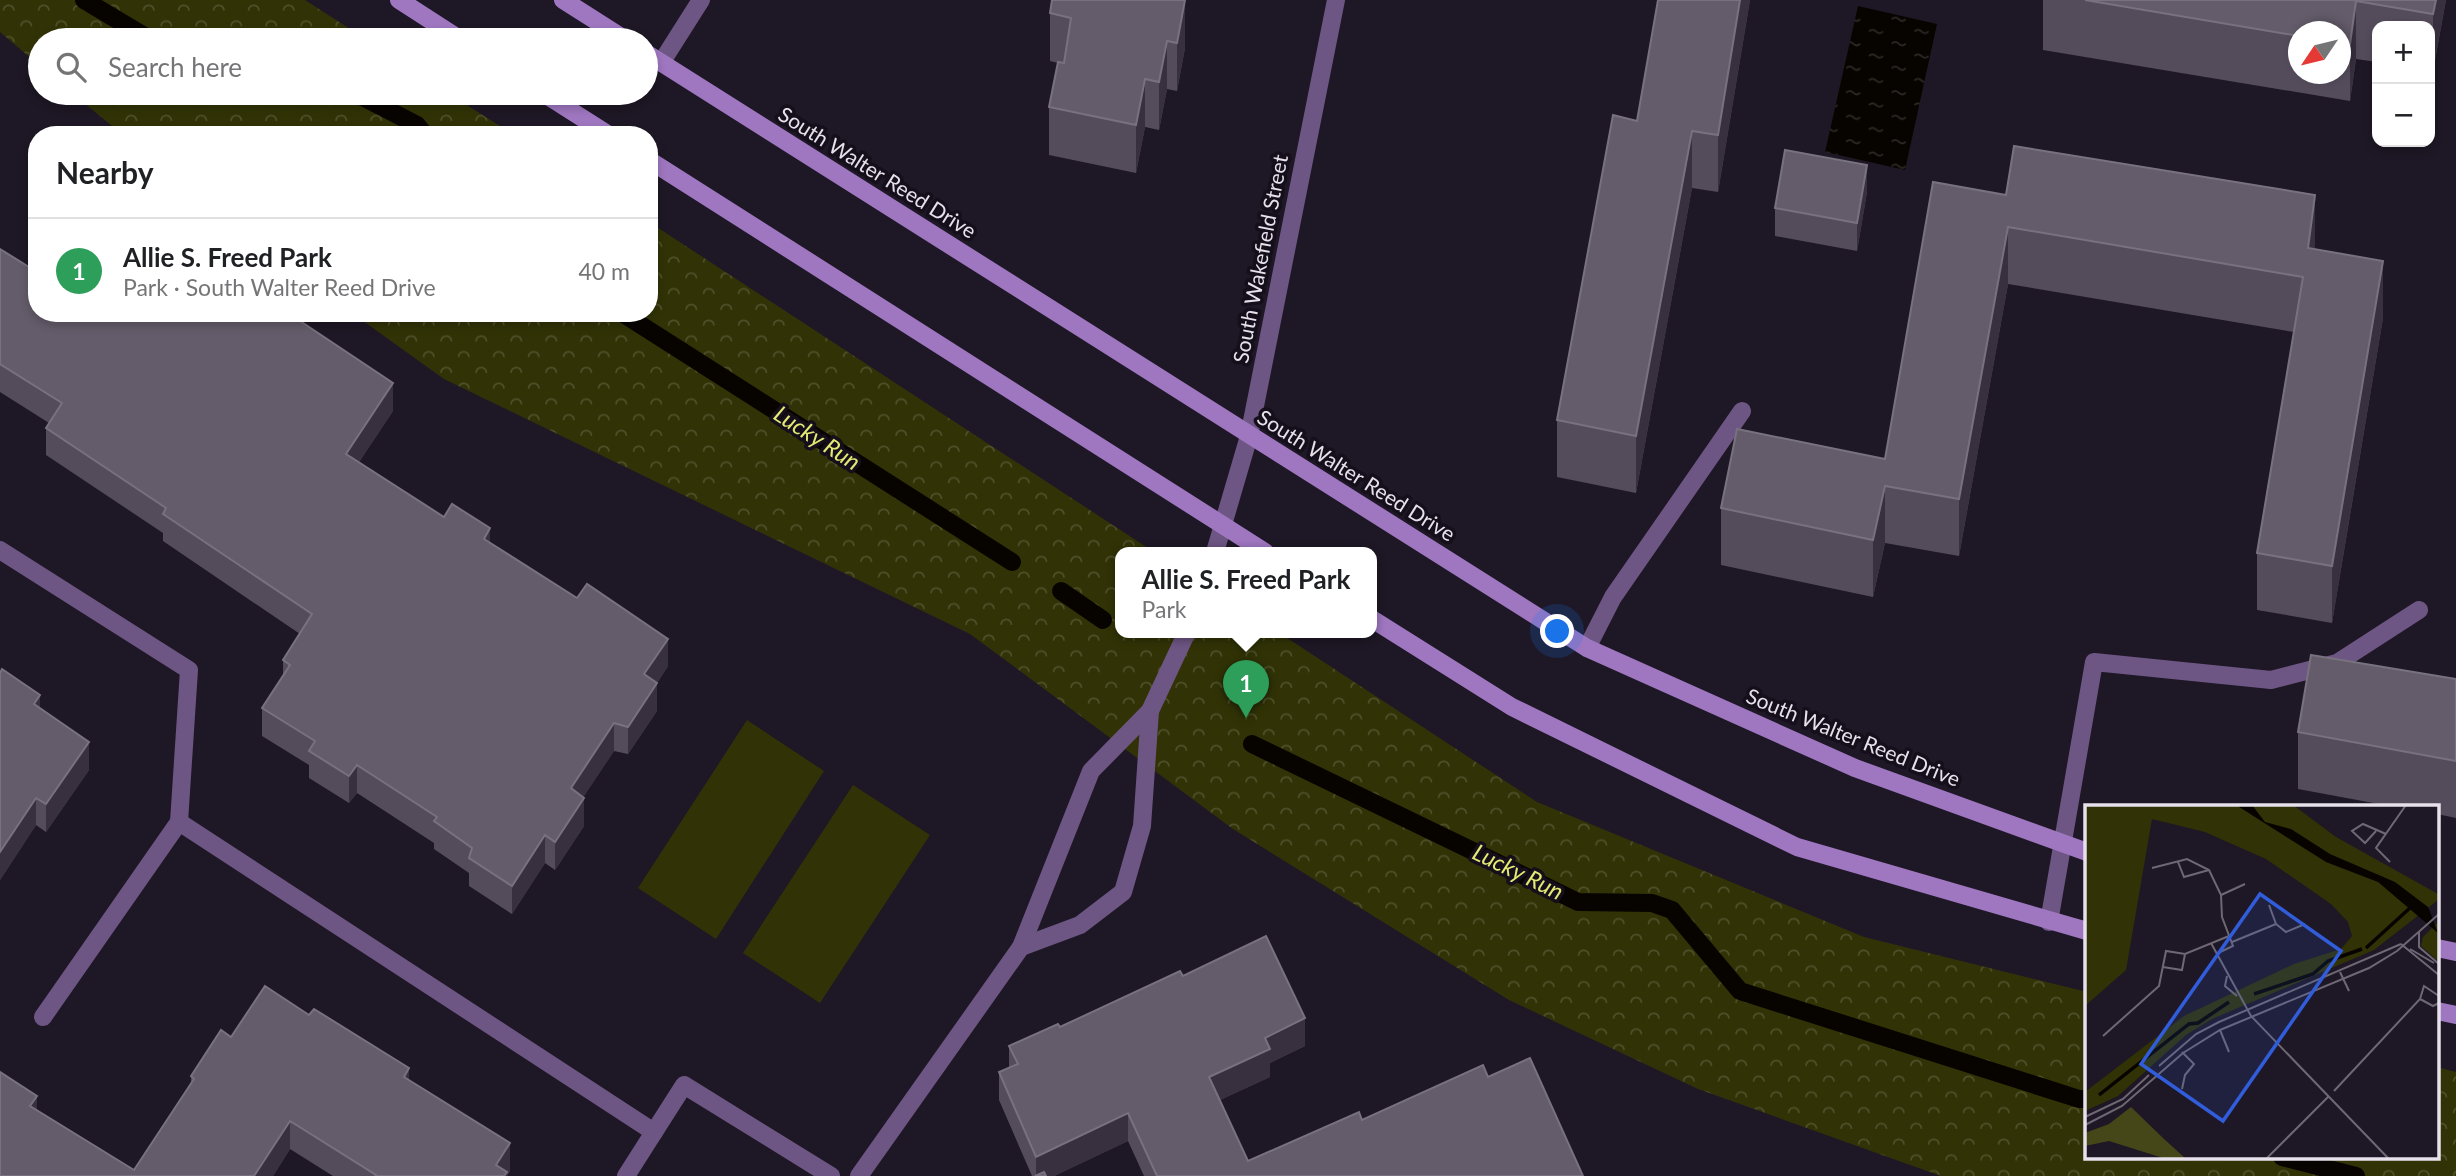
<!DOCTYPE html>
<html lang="en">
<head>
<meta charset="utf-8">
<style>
	:root { --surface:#fff; --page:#f2f2f2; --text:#202124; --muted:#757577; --line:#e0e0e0; --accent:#666933 }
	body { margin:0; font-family:Lato,sans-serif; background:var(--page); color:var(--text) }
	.controls { position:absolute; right:21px; top:21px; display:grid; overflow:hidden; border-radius:14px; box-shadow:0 4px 10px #0003 }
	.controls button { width:63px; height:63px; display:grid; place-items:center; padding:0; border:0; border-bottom:2px solid var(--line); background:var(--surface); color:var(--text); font:35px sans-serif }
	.compass { position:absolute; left:2288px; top:21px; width:63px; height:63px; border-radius:50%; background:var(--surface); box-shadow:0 4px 10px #0003; rotate:235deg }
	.you { position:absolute; left:1558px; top:632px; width:24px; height:24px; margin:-18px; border:5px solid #fff; border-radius:50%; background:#1a73e8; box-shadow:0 0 0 10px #1a73e833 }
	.badge { display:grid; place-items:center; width:46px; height:46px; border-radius:50%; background:var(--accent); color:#fff; font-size:23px; font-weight:700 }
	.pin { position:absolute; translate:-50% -58px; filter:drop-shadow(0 2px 4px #0008) }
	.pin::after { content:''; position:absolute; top:37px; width:24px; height:21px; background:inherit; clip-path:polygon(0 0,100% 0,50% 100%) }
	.popup { position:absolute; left:1115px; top:547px; width:262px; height:91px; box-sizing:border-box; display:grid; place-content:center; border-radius:14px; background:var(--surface); filter:drop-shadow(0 2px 5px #0005); font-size:23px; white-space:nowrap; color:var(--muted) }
	.popup b { font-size:26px; color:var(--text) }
	.popup::after { content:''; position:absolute; left:50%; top:100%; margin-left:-14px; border:14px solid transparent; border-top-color:var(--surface) }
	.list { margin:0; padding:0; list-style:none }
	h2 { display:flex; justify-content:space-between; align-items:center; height:91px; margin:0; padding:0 28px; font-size:30px }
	h2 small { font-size:23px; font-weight:400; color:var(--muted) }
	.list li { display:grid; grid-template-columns:46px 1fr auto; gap:21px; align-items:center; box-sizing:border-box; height:105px; padding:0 28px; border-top:2px solid var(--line) }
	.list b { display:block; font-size:26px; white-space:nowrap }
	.list p { margin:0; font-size:23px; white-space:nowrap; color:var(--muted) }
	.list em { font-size:23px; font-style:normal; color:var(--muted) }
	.icon { flex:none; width:38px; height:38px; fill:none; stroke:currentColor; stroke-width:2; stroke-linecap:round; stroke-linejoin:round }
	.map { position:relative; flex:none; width:2456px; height:1176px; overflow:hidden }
	.search { position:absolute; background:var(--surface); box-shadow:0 4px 10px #0003; left:28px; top:28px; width:630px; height:77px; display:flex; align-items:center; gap:18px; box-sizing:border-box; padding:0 24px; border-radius:38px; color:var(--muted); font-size:26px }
	.panel { position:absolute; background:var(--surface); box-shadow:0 4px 10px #0003; left:28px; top:126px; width:630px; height:196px; border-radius:28px }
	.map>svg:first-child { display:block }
	.green { fill:#313306 }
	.park { fill:url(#park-crowns) }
	.water { fill:url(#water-ripples) }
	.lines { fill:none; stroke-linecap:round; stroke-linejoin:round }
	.stream { stroke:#070400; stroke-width:18 }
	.service { stroke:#6e5684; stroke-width:18 }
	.minor { stroke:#6e5684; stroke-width:18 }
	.secondary { stroke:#9f77c1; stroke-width:18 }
	.wall { fill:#544c5b; fill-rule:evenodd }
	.shaded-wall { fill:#38303f }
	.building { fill:#645c6a; stroke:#78717e; stroke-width:2 }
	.labels { text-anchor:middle; stroke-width:7; stroke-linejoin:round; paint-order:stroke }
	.street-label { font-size:21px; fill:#e6e1eb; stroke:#150e1b }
	.water-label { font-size:23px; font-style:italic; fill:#e3ea74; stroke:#150e1b }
	.inset-river { fill:none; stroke:#070400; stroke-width:3.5 }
	.inset-road { fill:none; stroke:#6e6874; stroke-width:2 }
	.view { fill:#315dda; fill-opacity:0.15; stroke:#315dda; stroke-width:3.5 }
	.inset-edge { fill:none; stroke:#e6e1eb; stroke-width:3.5 }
</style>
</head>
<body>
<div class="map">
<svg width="2456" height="1176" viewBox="0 0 2456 1176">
	<defs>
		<pattern id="park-crowns" width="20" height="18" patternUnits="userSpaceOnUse" patternTransform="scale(1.75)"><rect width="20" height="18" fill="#313306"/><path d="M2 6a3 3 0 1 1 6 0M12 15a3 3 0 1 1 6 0" fill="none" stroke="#4f502a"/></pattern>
		<pattern id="water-ripples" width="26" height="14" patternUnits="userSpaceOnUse" patternTransform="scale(1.75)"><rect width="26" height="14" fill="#070400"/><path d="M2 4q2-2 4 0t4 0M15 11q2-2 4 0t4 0" fill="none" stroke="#2b2825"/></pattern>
	</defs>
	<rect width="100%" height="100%" fill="#1e1725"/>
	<g class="green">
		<polygon points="747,720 824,771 716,939 638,888"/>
		<polygon points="853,785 930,835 820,1003 743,953"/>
	</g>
	<g class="park">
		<polygon points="0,0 305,0 367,40 40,40 40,66 0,32"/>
		<polygon points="72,93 448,93 514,135 123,135"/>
		<polygon points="649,222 1154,552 1120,552 1120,632 1278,632 1537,802 1864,937 2087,992 2087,1157 2437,1157 2437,1067 2456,1072 2456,1176 1941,1176 1698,1089 1509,1000 1233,829 970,634 444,379 352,313 649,313"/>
	</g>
	<polygon class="water" points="1858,6 1937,24 1905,170 1825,152"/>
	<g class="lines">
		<g class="stream">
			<polyline points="84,0 151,40"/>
			<polyline points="355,93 417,125 425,135"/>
			<polyline points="622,313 1012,562"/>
			<polyline points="1061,591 1103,620"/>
			<polyline points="1252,744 1578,902 1652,903 1672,910 1740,991 2079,1099 2087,1099"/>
			<polyline points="2282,1157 2356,1176"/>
		</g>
		<g class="service">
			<polyline points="661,63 701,0"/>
			<polyline points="0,550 189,670 179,822 43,1017"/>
			<polyline points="1215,552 1249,436"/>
			<polyline points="1587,648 1613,597 1742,411"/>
			<polyline points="179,822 654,1132"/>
			<polyline points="2049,922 2094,662 2271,680 2337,663 2419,610"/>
			<polyline points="1021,947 1080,925 1123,892 1142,826 1150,711"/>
			<polyline points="626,1176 684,1085 831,1176"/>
			<polyline points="859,1176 1021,947 1091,771 1150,711 1187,632"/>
		</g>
		<polyline class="minor" points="1249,436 1336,0"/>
		<g class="secondary">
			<polyline points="399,0 461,40"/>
			<polyline points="563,0 626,40"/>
			<polyline points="646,53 1587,648 1855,768 2087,852"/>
			<polyline points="543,93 609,135"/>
			<polyline points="649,160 1265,552"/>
			<polyline points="1372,619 1512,707 1797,847 2087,931"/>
			<polyline points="2437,948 2456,952"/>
			<polyline points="2437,1011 2456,1015"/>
		</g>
	</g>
	<g class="wall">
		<polygon points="1185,0 1185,48 1177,91 1167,89 1159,130 1145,127 1136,173 1049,155 1049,107 1058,63 1050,61 1050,13"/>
		<polygon points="1750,0 1718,192 1692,188 1636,493 1557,477 1557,420 1637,121"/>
		<path d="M2043,0H2446L2433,71H2430V26H2377V62L2356,59L2350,101L2043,50ZM2299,32H2341V74H2299Z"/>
		<polygon points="1933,182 2315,249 2383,318 2332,623 2257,610 2257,553 2294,332 2008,284 1959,556 1885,543 1873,597 1721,565 1721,508 1885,459"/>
		<polygon points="1867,192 1857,251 1775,236 1775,208"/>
		<polygon points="0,249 37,313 393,411 359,462 444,517 490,543 668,666 657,683 657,711 628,754 614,751 583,797 584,826 555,870 545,863 512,914 469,886 469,873 434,849 434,843 357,793 349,803 309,778 309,765 262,736 262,708 283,675 283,660 300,634 163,541 163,533 46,455 46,428 49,423 0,392"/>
		<polygon points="2456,679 2456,818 2437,814 2437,807 2395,807 2298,789 2298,732"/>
		<polygon points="40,708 89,770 46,832 36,825 0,880"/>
		<polygon points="1183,976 1305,1046 1270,1063 1270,1077 1220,1100 1248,1161 1362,1120 1488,1077 1583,1176 1144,1176 1128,1141 1054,1176 1032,1176 999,1100 999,1072 1009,1068 1009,1046 1060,1027"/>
		<polygon points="231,1037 409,1080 510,1171 507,1176 333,1176 290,1149 273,1176 0,1176 37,1110 134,1170 191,1084 191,1076"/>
	</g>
	<g class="shaded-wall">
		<polygon points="1185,0 1185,48 1177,91 1177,43"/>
		<polygon points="1740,0 1750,0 1718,192 1718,135"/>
		<polygon points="2436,0 2446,0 2433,71 2433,14"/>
		<polygon points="2356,1 2356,59 2350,101 2350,44"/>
		<polygon points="1167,41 1167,89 1159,130 1159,82"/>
		<polygon points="1145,79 1145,127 1136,173 1136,125"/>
		<polygon points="1692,131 1692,188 1636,493 1636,436"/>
		<polygon points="1867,165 1867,192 1857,251 1857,223"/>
		<polygon points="2315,195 2315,252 2308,248"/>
		<polygon points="2008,227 2008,284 1959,556 1959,499"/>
		<polygon points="2383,261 2383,318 2332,623 2332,566"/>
		<polygon points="393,383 393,411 346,482 346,454"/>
		<polygon points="1885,486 1885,543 1873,597 1873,540"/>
		<polygon points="490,528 490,555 484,539"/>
		<polygon points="668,639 668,666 644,702 644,674"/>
		<polygon points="657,683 657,711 628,754 628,727"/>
		<polygon points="40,695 40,723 34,704"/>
		<polygon points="614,723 614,751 571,816 571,788"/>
		<polygon points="89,742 89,770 46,832 46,804"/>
		<polygon points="357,765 357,793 349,803 349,776"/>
		<polygon points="36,798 36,825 0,880 0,852"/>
		<polygon points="584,798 584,826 555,870 555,842"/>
		<polygon points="545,835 545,863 512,914 512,886"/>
		<polygon points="1305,1018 1305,1046 1270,1063 1270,1077 1209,1105 1209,1077 1265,1038"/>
		<polygon points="409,1068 409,1096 404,1077"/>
		<polygon points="37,1096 37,1123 30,1106"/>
		<polygon points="1128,1113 1128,1141 1054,1176 1036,1176 1036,1157"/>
		<polygon points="290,1121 290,1149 273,1176 254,1176"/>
		<polygon points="510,1143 510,1171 507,1176 496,1176 496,1165"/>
	</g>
	<g class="building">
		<polygon points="1052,0 1185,0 1177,43 1167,41 1159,82 1145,79 1136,125 1049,107 1058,62 1064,63 1071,18 1050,13"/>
		<polygon points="1658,0 1740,0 1718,135 1692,131 1636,436 1557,420 1613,115 1637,121"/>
		<polygon points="2085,0 2436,0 2433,14 2356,1 2350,44 2341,43 2341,32 2299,32 2299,36"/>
		<polygon points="2014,146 2315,195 2308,248 2383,261 2332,566 2257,553 2303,277 2008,227 1959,499 1885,486 1873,540 1721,508 1737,429 1885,459 1933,182 2006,195"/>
		<polygon points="1785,150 1867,165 1857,223 1775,208"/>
		<polygon points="0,249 37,272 37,313 288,313 393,383 346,454 444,517 452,504 490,528 484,539 577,598 587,584 668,639 644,674 657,683 628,727 614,723 571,788 584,798 555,842 545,835 512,886 469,858 472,848 434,821 437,817 357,765 349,776 309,751 315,741 262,708 290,665 283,660 312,614 163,514 166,508 46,428 62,403 0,364"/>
		<polygon points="2311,655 2456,679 2456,761 2298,732"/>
		<polygon points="2,669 40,695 34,704 89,742 46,804 36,798 0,852 0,673"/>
		<polygon points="1266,936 1305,1018 1265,1038 1270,1049 1209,1077 1248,1161 1359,1112 1362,1120 1483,1065 1488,1077 1530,1058 1583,1176 1157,1176 1128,1113 1036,1157 999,1072 1018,1064 1009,1046 1058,1024 1060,1027 1180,971 1183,976"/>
		<polygon points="265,986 309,1015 314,1009 409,1068 404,1077 510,1143 496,1165 507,1172 504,1176 375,1176 376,1175 290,1121 254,1176 0,1176 0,1072 37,1096 30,1106 134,1170 194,1079 191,1076 221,1030 231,1037"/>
		<polygon points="1044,1172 1046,1176 1035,1176"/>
	</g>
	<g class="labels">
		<g class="street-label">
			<text transform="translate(877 173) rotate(32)" y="7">South Walter Reed Drive</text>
			<text transform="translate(1261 259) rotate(-79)" y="7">South Wakefield Street</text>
			<text transform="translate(1356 476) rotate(32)" y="7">South Walter Reed Drive</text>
			<text transform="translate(1853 738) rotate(22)" y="7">South Walter Reed Drive</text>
		</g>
		<g class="water-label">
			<text transform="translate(817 438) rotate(33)" y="8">Lucky Run</text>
			<text transform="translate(1518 872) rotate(26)" y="8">Lucky Run</text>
		</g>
	</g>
	<g transform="translate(2085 805)">
		<rect width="354" height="354" fill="#1e1725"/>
		<path d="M46,302L79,334L100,353H78L24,336L0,341V328L24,319Z" fill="#454718"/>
		<path d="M0,0H208L251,32L353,89V95L289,145L127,214L101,230L33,291L0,306V287L99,211L209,159L256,144L267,131L263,117L246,99L181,54L120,27L67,14L41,165L0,201ZM353,117V156L336,141L338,132Z" fill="#313306"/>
		<path d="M151,0H167L180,17L206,24L245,49L310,77L343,102L353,128L293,77L241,57Z" fill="#070400"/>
		<path class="inset-river" d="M281,143L326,102M169,189L228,169L243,156L277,144M14,290L104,219L113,218L144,197"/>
		<path class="inset-road" d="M291,26L280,38L267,26L278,19L301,29M93,57L99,72L124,65M305,57L291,43L321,0M67,63L102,54L124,65L136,90L137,112L148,141L133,148M136,90L160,79M184,100L191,119L201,127L220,119M334,126V142L354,159M147,137L191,119M126,138L166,211L303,353M316,139L354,170M325,144L349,158M78,162L97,165L100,149M255,167L264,186M142,171L140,181L152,191M335,194L348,201L354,198M135,225L144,247M18,231L74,181L81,146L100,149L144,131M74,261L111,229L134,217L316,139M97,284L100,270L109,259L97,247M249,286L335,194L339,181L354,191M0,312L38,294L64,270M0,320L37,301L98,248L135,225L284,163L312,146L354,109M182,353L243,292"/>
		<path class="view" d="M175,89L256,146L138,316L56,259Z"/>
		<rect width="354" height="354" class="inset-edge"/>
	</g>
</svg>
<div class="controls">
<button>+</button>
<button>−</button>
</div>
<svg class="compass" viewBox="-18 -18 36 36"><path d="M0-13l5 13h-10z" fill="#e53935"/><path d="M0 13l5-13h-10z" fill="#757577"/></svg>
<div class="you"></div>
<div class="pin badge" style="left:1246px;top:718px;background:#2e9e5b">1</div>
<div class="popup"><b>Allie S. Freed Park</b>Park</div>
<div class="search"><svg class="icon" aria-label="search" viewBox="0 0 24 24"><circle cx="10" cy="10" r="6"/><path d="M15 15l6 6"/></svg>Search here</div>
<section class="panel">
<h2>Nearby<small></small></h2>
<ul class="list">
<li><span class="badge" style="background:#2e9e5b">1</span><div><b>Allie S. Freed Park</b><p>Park · South Walter Reed Drive</p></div><em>40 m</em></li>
</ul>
</section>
</div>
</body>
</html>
